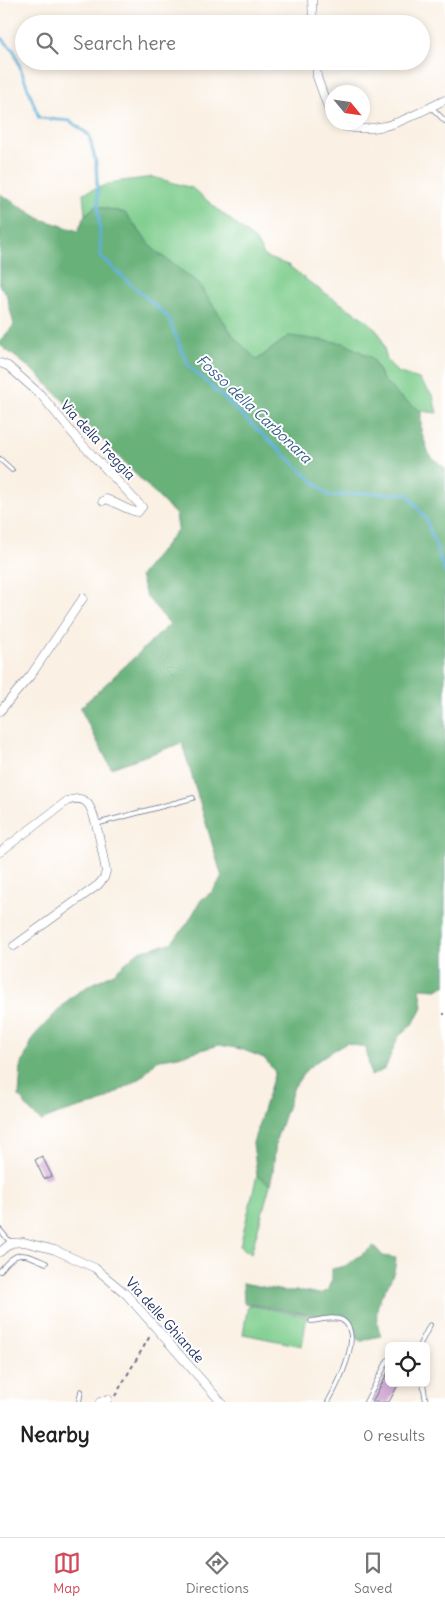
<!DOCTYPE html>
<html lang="en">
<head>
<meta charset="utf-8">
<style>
	:root { --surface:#fff; --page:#f2f2f2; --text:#222; --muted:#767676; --line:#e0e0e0; --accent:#d1495b }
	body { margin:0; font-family:Delius,sans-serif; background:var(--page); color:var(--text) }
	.controls { position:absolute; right:15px; bottom:15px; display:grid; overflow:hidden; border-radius:8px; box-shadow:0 2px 8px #0003 }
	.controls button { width:45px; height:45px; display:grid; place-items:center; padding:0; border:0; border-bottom:1px solid var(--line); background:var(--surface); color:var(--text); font:25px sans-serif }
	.compass { position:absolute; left:325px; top:85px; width:45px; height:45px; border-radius:50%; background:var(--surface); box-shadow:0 2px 8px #0003; rotate:119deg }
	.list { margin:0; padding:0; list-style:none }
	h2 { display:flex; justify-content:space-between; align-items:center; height:65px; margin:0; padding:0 20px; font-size:21px }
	h2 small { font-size:16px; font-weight:400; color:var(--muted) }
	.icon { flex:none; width:28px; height:28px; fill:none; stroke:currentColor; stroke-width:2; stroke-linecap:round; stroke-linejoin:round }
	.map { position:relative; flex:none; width:445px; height:1402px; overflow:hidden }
	.search { position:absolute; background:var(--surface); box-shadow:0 2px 8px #0003; left:15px; right:15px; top:15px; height:55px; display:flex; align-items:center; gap:12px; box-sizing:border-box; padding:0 18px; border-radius:28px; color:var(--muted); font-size:19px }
	.sheet { height:135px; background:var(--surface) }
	nav { display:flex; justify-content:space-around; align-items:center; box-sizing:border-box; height:70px; border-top:1px solid var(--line); background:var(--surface); font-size:14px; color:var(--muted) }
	nav a { display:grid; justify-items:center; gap:2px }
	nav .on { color:var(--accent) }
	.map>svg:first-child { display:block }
	.green { fill:#7fce8e; stroke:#4d7e76 }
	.forest { fill:#67b179; stroke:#41706c }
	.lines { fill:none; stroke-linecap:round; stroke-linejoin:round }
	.stream { stroke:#5eb0d9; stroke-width:3 }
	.building { fill:#d1aad6 }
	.lane-casing { stroke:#69738d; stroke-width:5.5 }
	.street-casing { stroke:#69738d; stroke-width:9 }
	.path { stroke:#69738d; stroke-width:2; stroke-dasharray:4 4; stroke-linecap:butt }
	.lane { stroke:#fff; stroke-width:4 }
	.street { stroke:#fff; stroke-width:8 }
	.labels { text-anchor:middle; stroke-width:4; stroke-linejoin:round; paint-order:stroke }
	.street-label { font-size:14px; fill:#1b2f5e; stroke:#fff }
	.water-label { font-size:15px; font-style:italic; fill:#325c89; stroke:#fff }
</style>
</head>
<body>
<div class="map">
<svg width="445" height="1402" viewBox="0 0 445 1402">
	<rect width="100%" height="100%" fill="#fff"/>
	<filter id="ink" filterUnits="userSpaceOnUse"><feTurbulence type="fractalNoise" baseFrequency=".02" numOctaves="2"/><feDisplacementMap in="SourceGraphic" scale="10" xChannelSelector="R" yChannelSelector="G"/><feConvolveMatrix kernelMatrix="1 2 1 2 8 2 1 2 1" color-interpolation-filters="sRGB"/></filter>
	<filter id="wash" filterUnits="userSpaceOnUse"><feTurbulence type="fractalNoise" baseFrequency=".0096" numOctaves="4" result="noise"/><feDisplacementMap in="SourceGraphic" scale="20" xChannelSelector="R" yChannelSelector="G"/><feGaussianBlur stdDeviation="1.12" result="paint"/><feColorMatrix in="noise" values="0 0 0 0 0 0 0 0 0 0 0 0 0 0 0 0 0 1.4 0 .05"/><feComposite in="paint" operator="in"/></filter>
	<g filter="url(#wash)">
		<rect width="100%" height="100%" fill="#faf0e3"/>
		<g class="green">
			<polygon points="153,177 192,188 256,241 265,257 288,265 313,285 369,322 381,336 387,360 397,372 419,379 433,396 437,413 421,411 400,397 383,380 372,358 289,336 257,360 234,337 198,283 153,249 125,213 96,206 85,215 83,193 115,182"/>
			<polygon points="257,1175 270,1185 251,1254 240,1246"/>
			<polygon points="248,1305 307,1316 302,1346 243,1334"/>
		</g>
		<g class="forest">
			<polygon points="0,194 41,219 78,231 85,215 96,206 125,213 153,249 198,283 234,337 257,360 289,336 344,343 372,358 383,380 400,397 421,411 421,431 430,456 445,468 445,986 436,989 420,988 423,1007 413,1024 398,1037 385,1069 371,1076 366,1048 347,1043 324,1056 307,1069 294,1087 276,1140 273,1172 270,1185 257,1175 253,1143 275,1072 264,1058 241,1049 219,1045 183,1055 157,1060 141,1078 97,1104 86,1106 59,1114 41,1121 31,1112 19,1096 21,1066 34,1036 70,998 88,986 114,973 139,951 171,943 187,924 201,900 213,891 222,877 182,743 111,768 80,708 170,624 146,596 140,576 178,529 176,515 35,372 0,345 0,341 14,325 6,293 0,287"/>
			<path d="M374,1246L383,1256L396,1258C395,1292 366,1295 381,1336L371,1338L360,1342L346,1315L317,1316L244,1303L243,1283L283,1291H304L319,1294L327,1291L332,1279V1269L345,1266Z"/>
		</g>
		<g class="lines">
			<polyline class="stream" points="0,36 14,51 39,118 70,121 89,135 96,163 101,257 168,317 188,365 329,496 360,493 407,494 426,519 445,573"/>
		</g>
		<g id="blocks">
			<g class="building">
				<polygon points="42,1156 52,1176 44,1179 35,1160"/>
				<polygon points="389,1370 389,1383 399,1383 389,1402 372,1402"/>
			</g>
		</g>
	</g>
	<g filter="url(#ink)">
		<use href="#blocks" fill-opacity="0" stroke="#69738d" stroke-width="1"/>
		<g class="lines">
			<defs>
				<g id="lane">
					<polyline points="431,107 445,121"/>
					<polyline points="0,459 12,470"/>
					<polyline points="96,824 193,798"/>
					<polyline points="0,1230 11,1243"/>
					<path d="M0,1271C17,1249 23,1253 46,1263"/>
					<path d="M311,1321C320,1320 334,1316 342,1320C365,1333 337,1386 328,1402"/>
					<polyline points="419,1346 430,1325"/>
					<polyline points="423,1383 426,1402"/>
					<polyline points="79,1402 81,1391"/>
					<polyline points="366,1402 388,1360"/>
				</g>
				<g id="street">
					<polyline points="312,0 313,24"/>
					<polyline points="316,61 317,77 332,119"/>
					<path d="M337,122C350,133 383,128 398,122C414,116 430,107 445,100"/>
					<path d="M0,363L8,366L41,395L78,440L142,507L138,512C130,512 115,502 106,499L103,501"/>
					<polyline points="0,711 31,675 83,598"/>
					<path d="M0,852L67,801C73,799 80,797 86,802C96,809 103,858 106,871L104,878L98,885L14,946"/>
					<polyline points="0,1252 11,1243 24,1242 55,1250 95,1268 126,1294 221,1402"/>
					<polyline points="100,1402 108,1399"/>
				</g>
			</defs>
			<use href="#lane" class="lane-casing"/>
			<use href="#street" class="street-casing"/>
			<g class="path">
				<polyline points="443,1014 445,1014"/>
				<polyline points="115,1396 150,1336"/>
			</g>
			<use href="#lane" class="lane"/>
			<use href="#street" class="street"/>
		</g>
	</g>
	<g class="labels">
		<g class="street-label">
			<text transform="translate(98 440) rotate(47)" y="5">Via della Treggia</text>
			<text transform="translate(165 1320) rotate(48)" y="5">Via delle Ghiande</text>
		</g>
		<g class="water-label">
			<text transform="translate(254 409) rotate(43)" y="5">Fosso della Carbonara</text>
		</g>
	</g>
</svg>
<div class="controls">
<button><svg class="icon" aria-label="locate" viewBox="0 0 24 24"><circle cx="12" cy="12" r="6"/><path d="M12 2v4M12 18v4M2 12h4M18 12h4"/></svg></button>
</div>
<svg class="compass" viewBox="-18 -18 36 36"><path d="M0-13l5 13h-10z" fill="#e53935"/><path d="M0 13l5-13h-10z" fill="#767676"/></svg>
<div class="search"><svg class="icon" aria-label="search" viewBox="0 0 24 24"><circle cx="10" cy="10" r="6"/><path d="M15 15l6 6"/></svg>Search here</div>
</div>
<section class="sheet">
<h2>Nearby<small>0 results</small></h2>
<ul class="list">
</ul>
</section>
<nav>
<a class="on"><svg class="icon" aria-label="map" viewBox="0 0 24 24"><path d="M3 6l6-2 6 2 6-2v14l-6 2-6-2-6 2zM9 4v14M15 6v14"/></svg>Map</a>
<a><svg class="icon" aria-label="directions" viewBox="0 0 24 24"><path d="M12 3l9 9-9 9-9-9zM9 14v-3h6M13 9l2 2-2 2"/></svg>Directions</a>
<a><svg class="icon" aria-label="saved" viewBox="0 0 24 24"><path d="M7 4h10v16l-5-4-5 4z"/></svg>Saved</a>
</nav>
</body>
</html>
